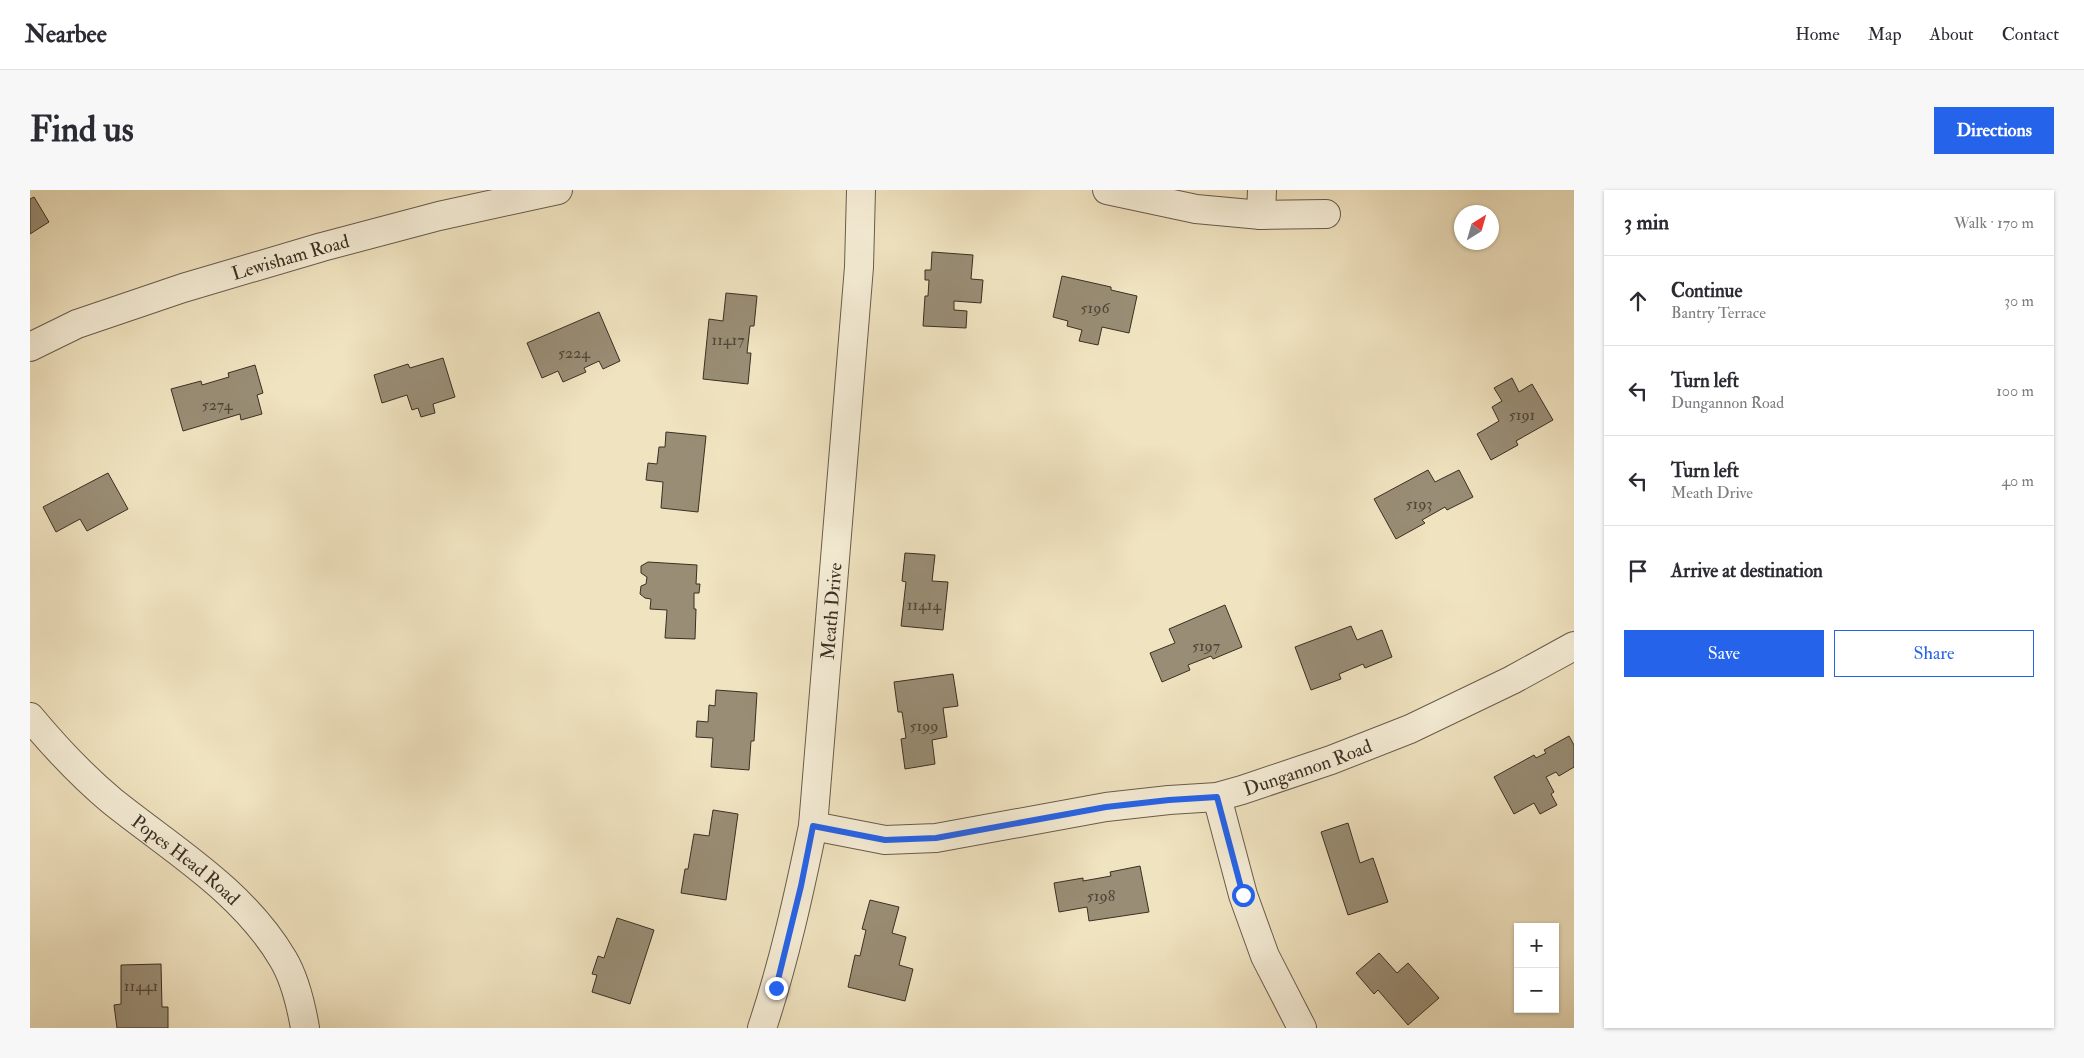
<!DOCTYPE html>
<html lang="en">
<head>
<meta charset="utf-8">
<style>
	:root { --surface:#fff; --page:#f7f7f7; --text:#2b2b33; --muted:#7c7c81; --line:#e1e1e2; --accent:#2563eb }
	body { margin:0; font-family:"IM FELL Double Pica",serif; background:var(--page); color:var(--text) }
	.controls { position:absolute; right:15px; bottom:15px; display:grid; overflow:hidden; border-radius:0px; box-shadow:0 1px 4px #0004 }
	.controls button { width:45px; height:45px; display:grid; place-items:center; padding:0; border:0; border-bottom:1px solid var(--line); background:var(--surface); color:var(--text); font:25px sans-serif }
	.compass { position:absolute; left:1424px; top:15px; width:45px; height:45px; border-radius:50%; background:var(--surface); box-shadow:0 1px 4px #0004; rotate:37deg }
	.stop { position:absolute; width:15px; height:15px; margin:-11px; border:4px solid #2563eb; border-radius:50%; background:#fff }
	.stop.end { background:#2563eb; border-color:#fff; box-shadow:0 1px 5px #0008 }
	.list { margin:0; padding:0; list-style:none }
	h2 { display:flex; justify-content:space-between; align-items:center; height:65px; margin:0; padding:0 20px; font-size:21px }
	h2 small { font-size:16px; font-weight:400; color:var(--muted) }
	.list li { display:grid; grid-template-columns:32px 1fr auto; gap:15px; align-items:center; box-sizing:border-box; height:90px; padding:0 20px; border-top:1px solid var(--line) }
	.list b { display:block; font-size:19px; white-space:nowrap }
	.list p { margin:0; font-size:16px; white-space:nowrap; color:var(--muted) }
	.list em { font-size:16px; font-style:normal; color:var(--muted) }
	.actions { display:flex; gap:10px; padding:15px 20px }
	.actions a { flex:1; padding:11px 0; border:1px solid var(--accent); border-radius:0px; text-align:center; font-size:18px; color:var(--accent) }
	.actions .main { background:var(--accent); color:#fff }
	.icon { flex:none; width:28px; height:28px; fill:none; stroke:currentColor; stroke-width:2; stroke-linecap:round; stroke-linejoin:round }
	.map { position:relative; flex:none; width:1544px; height:838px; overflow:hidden; border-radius:0px }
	header { display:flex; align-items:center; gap:30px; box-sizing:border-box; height:70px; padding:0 25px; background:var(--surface); border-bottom:1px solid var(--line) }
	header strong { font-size:24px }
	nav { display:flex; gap:28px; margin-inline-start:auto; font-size:18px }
	.intro { display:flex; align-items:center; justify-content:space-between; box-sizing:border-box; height:120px; padding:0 30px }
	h1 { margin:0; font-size:35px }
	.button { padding:12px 22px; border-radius:0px; background:var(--accent); color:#fff; font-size:18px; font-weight:700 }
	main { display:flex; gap:30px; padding:0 30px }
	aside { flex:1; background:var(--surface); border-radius:0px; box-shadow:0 1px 4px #0004 }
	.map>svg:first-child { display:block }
	.building { fill:#998d75; stroke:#3a2f24 }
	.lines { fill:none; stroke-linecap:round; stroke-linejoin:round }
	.minor-casing { stroke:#685c4b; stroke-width:30 }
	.tertiary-casing { stroke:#685c4b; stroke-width:30 }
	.minor { stroke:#f5edd6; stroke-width:28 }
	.tertiary { stroke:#f5edd6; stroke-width:28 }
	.route { stroke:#2563eb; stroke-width:6 }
	.labels { text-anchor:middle; stroke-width:4.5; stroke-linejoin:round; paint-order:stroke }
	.number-label { font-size:16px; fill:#524638 }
	.street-label { font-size:19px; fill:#3a2f24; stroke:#f5edd6 }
</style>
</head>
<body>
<header>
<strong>Nearbee</strong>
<nav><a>Home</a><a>Map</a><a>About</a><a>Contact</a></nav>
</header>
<div class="intro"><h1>Find us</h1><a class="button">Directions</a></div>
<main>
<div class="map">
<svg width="1544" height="838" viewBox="0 0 1544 838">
	<rect width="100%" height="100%" fill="#f0e3c0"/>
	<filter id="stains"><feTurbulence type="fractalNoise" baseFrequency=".004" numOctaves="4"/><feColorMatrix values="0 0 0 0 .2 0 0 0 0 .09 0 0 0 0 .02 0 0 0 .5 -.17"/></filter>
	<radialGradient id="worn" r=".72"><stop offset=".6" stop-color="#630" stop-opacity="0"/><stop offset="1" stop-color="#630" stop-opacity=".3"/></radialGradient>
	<g class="building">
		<polygon points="4,7 19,32 0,44 0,9"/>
		<polygon points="902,62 943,65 941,89 953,90 951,113 924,111 924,120 937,121 936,138 893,136 895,106 898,106 899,90 895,90 895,80 901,80"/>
		<polygon points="1032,86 1081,97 1081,100 1107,106 1099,143 1072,137 1068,155 1049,151 1052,140 1037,136 1038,131 1023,127"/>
		<polygon points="696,103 727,106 724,136 720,136 717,163 721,163 718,194 673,189 679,129 693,131"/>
		<polygon points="569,122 590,171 573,179 569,171 554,178 556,182 533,192 528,181 512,188 497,153"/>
		<polygon points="413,168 425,207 403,214 405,223 391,227 388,218 382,220 377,205 352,213 344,185 378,174 380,178"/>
		<polygon points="225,175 233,203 227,205 232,224 211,230 210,224 153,241 141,199 171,191 172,195 199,187 198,183"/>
		<polygon points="1482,188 1489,202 1502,194 1523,230 1486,251 1488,255 1461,270 1447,244 1469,231 1462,217 1472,211 1464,198"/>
		<polygon points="636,242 676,246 668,322 631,318 633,292 616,290 618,273 627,274 629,257 635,257"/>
		<polygon points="1398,280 1405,292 1429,280 1443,307 1417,320 1415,317 1392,330 1395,333 1366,349 1344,309"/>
		<polygon points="78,283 98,319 57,341 50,329 26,342 13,317"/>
		<polygon points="875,363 905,365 902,391 918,392 913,440 871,436 876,392 872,391"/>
		<polygon points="618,372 667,375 666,394 670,394 669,403 664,403 664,419 666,419 665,449 635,448 637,420 620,419 621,409 615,408 610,404 611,396 616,394 617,387 611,383 611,376"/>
		<polygon points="1195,415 1212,457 1183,469 1181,466 1158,475 1160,480 1132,492 1120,463 1145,453 1139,439"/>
		<polygon points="1321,436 1327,450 1352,440 1362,467 1335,478 1333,474 1309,484 1311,489 1281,500 1265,457"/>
		<polygon points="923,484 928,516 913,518 917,547 902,550 905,574 875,579 871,549 876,548 872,522 868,522 864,492"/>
		<polygon points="686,500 727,503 724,551 721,551 719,580 681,577 683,548 666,547 667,531 678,532 679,515 685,516"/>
		<polygon points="1539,546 1544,555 1544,577 1529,586 1526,582 1516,587 1524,602 1521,604 1527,615 1510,624 1504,613 1484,624 1464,587 1504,565 1506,568 1516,563 1514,560"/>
		<polygon points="683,620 708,624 696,710 651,703 655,679 658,679 664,644 679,646"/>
		<polygon points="1318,633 1330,673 1343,668 1358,712 1318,725 1291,642"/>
		<polygon points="1110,676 1119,722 1059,731 1057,717 1029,722 1024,693 1053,688 1053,691 1081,686 1080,682"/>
		<polygon points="840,710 869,717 862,743 876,747 869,775 883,779 875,811 818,797 825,765 830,766 836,740 832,739"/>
		<polygon points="587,728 624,740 600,814 562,802 567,785 562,784 568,766 574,768"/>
		<polygon points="1349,763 1367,783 1378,773 1409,808 1378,835 1348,800 1344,804 1326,783"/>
		<polygon points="131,774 132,817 138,817 138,838 87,838 84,815 91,814 91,775"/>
	</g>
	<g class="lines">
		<defs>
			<g id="minor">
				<polyline points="1077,0 1166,19 1231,25 1296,24"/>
				<polyline points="1231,25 1232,0"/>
				<path id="s1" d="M0,157L47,134L153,98L292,57L409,26L528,0"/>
				<polyline points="1187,607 1213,705 1235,766 1272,838"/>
				<path id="s2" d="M783,636L855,650L906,648L1076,617L1139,610L1187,607L1212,600L1301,570L1380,539L1482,490L1544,456"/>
				<path id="s3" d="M732,838C754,772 769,704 783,636L829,77L831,0"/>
			</g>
			<g id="tertiary">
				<path id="s4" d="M0,527C25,557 52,586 82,611C143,660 212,700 253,769C265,789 271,815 275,838"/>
			</g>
		</defs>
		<use href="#minor" class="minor-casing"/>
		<use href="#tertiary" class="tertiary-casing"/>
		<use href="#minor" class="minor"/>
		<use href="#tertiary" class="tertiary"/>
	</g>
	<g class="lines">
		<polyline class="route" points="746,798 771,696 783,636 855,650 906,648 1076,617 1139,610 1187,607 1213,705"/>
	</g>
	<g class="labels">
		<g class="number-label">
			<text x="1065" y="123">5196</text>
			<text x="698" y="155">11417</text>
			<text x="544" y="168">5224</text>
			<text x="187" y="220">5274</text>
			<text x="1492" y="230">5191</text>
			<text x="1389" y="319">5193</text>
			<text x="894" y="420">11414</text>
			<text x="1176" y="461">5197</text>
			<text x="894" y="541">5199</text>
			<text x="1071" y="711">5198</text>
			<text x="111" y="801">11441</text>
		</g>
		<g class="street-label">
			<text dy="7" stroke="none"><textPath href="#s1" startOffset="276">Lewisham Road</textPath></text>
			<text dy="7" stroke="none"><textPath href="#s3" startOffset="424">Meath Drive</textPath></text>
			<text dy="7" stroke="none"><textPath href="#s2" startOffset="504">Dungannon Road</textPath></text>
			<text dy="7" stroke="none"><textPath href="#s4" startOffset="212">Popes Head Road</textPath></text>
		</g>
	</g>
	<rect width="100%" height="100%" filter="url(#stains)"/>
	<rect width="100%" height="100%" fill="url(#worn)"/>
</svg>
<div class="controls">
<button>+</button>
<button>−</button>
</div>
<svg class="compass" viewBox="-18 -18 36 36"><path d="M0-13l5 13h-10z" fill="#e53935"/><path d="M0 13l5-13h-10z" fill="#7c7c81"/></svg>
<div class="stop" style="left:1213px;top:705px"></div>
<div class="stop end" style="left:746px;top:798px"></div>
</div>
<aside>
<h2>3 min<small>Walk · 170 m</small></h2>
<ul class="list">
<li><svg class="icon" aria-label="ahead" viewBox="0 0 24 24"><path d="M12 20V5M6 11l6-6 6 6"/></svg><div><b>Continue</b><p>Bantry Terrace</p></div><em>30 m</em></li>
<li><svg class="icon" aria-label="left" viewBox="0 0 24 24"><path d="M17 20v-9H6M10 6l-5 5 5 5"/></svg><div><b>Turn left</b><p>Dungannon Road</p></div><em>100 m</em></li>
<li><svg class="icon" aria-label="left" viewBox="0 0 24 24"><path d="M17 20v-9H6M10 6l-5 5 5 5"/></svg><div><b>Turn left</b><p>Meath Drive</p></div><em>40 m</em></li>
<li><svg class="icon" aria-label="arrive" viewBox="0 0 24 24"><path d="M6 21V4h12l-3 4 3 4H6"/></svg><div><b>Arrive at destination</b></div></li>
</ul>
<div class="actions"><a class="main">Save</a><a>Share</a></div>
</aside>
</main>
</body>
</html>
